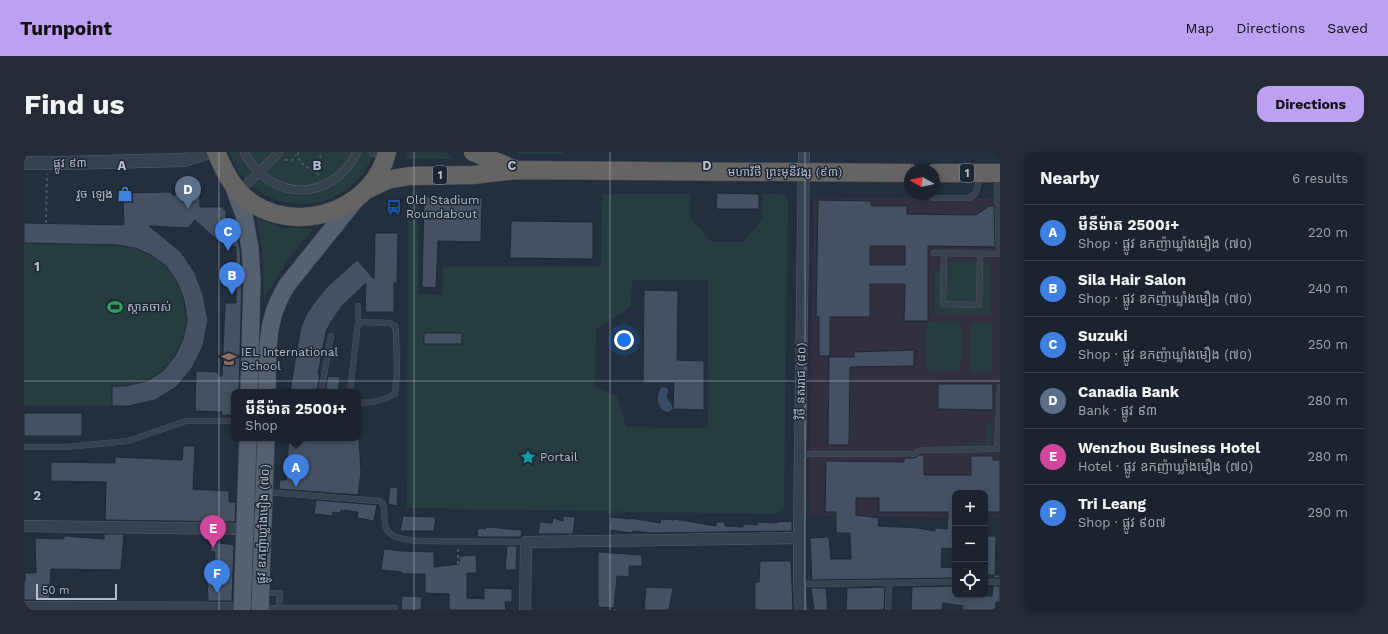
<!DOCTYPE html>
<html lang="en">
<head>
<meta charset="utf-8">
<style>
	:root { --surface:#1b232e; --page:#242b36; --text:#f1f3f6; --muted:#a0a4aa; --line:#39404a; --accent:#bca0f2 }
	body { margin:0; font-family:"Work Sans","Noto Sans Khmer",sans-serif; background:var(--page); color:var(--text) }
	.controls { position:absolute; right:12px; bottom:12px; display:grid; overflow:hidden; border-radius:8px; box-shadow:0 2px 6px #0003 }
	.controls button { width:36px; height:36px; display:grid; place-items:center; padding:0; border:0; border-bottom:1px solid var(--line); background:var(--surface); color:var(--text); font:20px sans-serif }
	.compass { position:absolute; left:880px; top:12px; width:36px; height:36px; border-radius:50%; background:var(--surface); box-shadow:0 2px 6px #0003; rotate:279deg }
	.scale { position:absolute; left:12px; bottom:10px; width:81px; box-sizing:border-box; padding-left:4px; border:2px solid #b4bcc9; border-top:0; font-size:11px; line-height:14px; white-space:nowrap; color:#b4bcc9; -webkit-text-stroke:3px #1d2633; paint-order:stroke }
	.you { position:absolute; left:600px; top:188px; width:14px; height:14px; margin:-10px; border:3px solid #fff; border-radius:50%; background:#1a73e8; box-shadow:0 0 0 6px #1a73e833 }
	.badge { display:grid; place-items:center; width:26px; height:26px; border-radius:50%; background:var(--accent); color:#fff; font-size:13px; font-weight:700 }
	.pin { position:absolute; translate:-50% -33px; filter:drop-shadow(0 1px 2px #0008) }
	.pin::after { content:''; position:absolute; top:21px; width:14px; height:12px; background:inherit; clip-path:polygon(0 0,100% 0,50% 100%) }
	.popup { position:absolute; left:207px; top:237px; width:130px; height:52px; box-sizing:border-box; display:grid; place-content:center; border-radius:8px; background:var(--surface); filter:drop-shadow(0 1px 3px #0005); font-size:13px; white-space:nowrap; color:var(--muted) }
	.popup b { font-size:15px; color:var(--text) }
	.popup::after { content:''; position:absolute; left:50%; top:100%; margin-left:-8px; border:8px solid transparent; border-top-color:var(--surface) }
	.list { margin:0; padding:0; list-style:none }
	h2 { display:flex; justify-content:space-between; align-items:center; height:52px; margin:0; padding:0 16px; font-size:17px }
	h2 small { font-size:13px; font-weight:400; color:var(--muted) }
	.list li { display:grid; grid-template-columns:26px 1fr auto; gap:12px; align-items:center; box-sizing:border-box; height:56px; padding:0 16px; border-top:1px solid var(--line) }
	.list b { display:block; font-size:15px; white-space:nowrap }
	.list p { margin:0; font-size:13px; white-space:nowrap; color:var(--muted) }
	.list em { font-size:13px; font-style:normal; color:var(--muted) }
	.icon { flex:none; width:22px; height:22px; fill:none; stroke:currentColor; stroke-width:2; stroke-linecap:round; stroke-linejoin:round }
	.map { position:relative; flex:none; width:976px; height:458px; overflow:hidden; border-radius:12px }
	header { display:flex; align-items:center; gap:24px; box-sizing:border-box; height:56px; padding:0 20px; background:var(--accent); color:#111 }
	header strong { font-size:19px }
	nav { display:flex; gap:22px; margin-inline-start:auto; font-size:14px }
	.intro { display:flex; align-items:center; justify-content:space-between; box-sizing:border-box; height:96px; padding:0 24px }
	h1 { margin:0; font-size:28px }
	.button { padding:10px 18px; border-radius:12px; background:var(--accent); color:#111; font-size:14px; font-weight:700 }
	main { display:flex; gap:24px; padding:0 24px }
	aside { flex:1; background:var(--surface); border-radius:12px; box-shadow:0 2px 6px #0003 }
	.map>svg:first-child { display:block }
	.medical { fill:#32303f }
	.green { fill:#263c3f; fill-rule:evenodd }
	.water { fill:#394c67 }
	.building { fill:#455162; stroke:#1f2835; fill-rule:evenodd }
	.lines { fill:none; stroke-linecap:round; stroke-linejoin:round }
	.service-casing { stroke:#565f6c; stroke-width:6 }
	.pedestrian-casing { stroke:#565f6c; stroke-width:9 }
	.minor-casing { stroke:#565f6c; stroke-width:12 }
	.tertiary-casing { stroke:#565f6c; stroke-width:14 }
	.primary-casing { stroke:#414a57; stroke-width:18 }
	.trunk-casing { stroke:#434c59; stroke-width:19 }
	.path { stroke:#44595c; stroke-width:2; stroke-dasharray:3 3; stroke-linecap:butt }
	.service { stroke:#38414e; stroke-width:5.5 }
	.pedestrian { stroke:#38414e; stroke-width:8 }
	.minor { stroke:#38414e; stroke-width:11 }
	.tertiary { stroke:#38414e; stroke-width:13 }
	.primary { stroke:#56606e; stroke-width:17 }
	.trunk { stroke:#656462; stroke-width:18 }
	.grid { fill:none; stroke:#b4bcc9; stroke-width:1; stroke-opacity:0.55 }
	.labels { text-anchor:middle; stroke-width:3; stroke-linejoin:round; paint-order:stroke }
	.shield { fill:#1d2633; stroke:#878f9c; stroke-width:1 }
	.shield-label { font-size:11px; font-weight:bold; fill:#b4bcc9 }
	.street-label { font-size:12px; fill:#b4bcc9; stroke:#1d2633 }
	.poi-label { font-size:12px; fill:#b4bcc9; stroke:#1d2633; text-anchor:start }
	.grid-label { font-size:13px; text-anchor:middle; font-weight:bold; fill:#b4bcc9; stroke:#1d2633; stroke-width:3; stroke-linejoin:round; paint-order:stroke }
</style>
</head>
<body>
<header>
<strong>Turnpoint</strong>
<nav><a>Map</a><a>Directions</a><a>Saved</a></nav>
</header>
<div class="intro"><h1>Find us</h1><a class="button">Directions</a></div>
<main>
<div class="map">
<svg width="976" height="458" viewBox="0 0 976 458">
	<rect width="100%" height="100%" fill="#242f3e"/>
	<polygon class="medical" points="789,46 976,46 976,367 961,366 961,341 931,341 931,366 786,363"/>
	<g class="green">
		<path d="M206,0H351C342,17 334,32 316,42C276,65 219,47 206,0Z"/>
		<polygon points="383,0 422,0 429,7 382,7"/>
		<polygon points="490,0 539,0 539,2 496,2"/>
		<path d="M388,39H395L394,142L419,143V115H577L578,42H666V66L688,90H719L738,68V42H759L764,48L760,356L751,362L383,356L384,45ZM608,128H684V276L602,275L593,245L571,234L572,177L607,155Z"/>
		<polygon points="232,66 257,75 289,77 264,107 240,147 238,97"/>
		<polygon points="0,71 93,72 116,75 138,85 157,100 172,121 180,142 184,167 179,194 169,216 152,235 131,248 105,254 0,253"/>
		<polygon points="930,109 967,110 967,162 911,162 911,121"/>
		<polygon points="907,170 937,170 937,212 935,219 903,220 902,178 904,171"/>
		<polygon points="968,170 968,221 948,221 946,218 946,171"/>
		<polygon points="963,271 968,271 967,293 963,295 946,295 946,290 962,291"/>
	</g>
	<path class="water" d="M638,235L643,236L644,240C640,249 648,249 649,257L644,260C633,258 631,243 638,235Z"/>
	<g class="building">
		<polygon points="146,40 149,43 176,44 176,55 198,55 202,59 202,72 213,81 216,97 218,128 215,240 210,240 210,263 197,263 198,260 171,259 172,219 194,220 195,224 198,224 201,151 212,151 212,95 208,94 201,86 194,89 171,68 164,76 125,74 157,100 171,121 179,143 184,168 179,194 168,216 152,235 131,248 105,254 88,254 88,234 102,234 123,229 139,219 151,204 159,187 163,168 160,148 153,130 142,114 127,103 111,96 92,93 0,91 0,71 100,73 99,41"/>
		<polygon points="693,41 735,42 735,57 692,57"/>
		<polygon points="400,45 458,46 457,90 414,89 412,136 398,135"/>
		<path d="M794,48L847,49V54H883V62L952,63L965,54H970L971,95L904,94V169H880L881,132H846V165H806V204H795V165H792ZM846,94H881V113H846Z"/>
		<polygon points="487,69 569,70 569,107 486,106"/>
		<polygon points="351,81 374,81 373,131 370,131 370,160 341,160 342,131 318,154 307,170 302,179 294,222 296,222 293,240 266,240 272,202 277,175 282,163 289,152 304,134 333,108 350,127"/>
		<polygon points="620,138 654,139 653,208 680,209 680,258 649,257 650,231 619,231"/>
		<rect x="400" y="181" width="38" height="11"/>
		<polygon points="890,198 890,214 826,215 825,293 804,293 805,205 830,205 830,200"/>
		<polygon points="304,224 316,225 314,240 301,240"/>
		<polygon points="914,232 969,232 969,258 914,257"/>
		<rect x="0" y="261" width="58" height="23"/>
		<polygon points="265,286 335,286 337,320 334,343 255,337 256,328 262,328"/>
		<polygon points="159,294 171,294 169,337 205,339 205,350 212,350 211,370 81,368 82,330 27,329 27,310 91,311 91,305 158,308"/>
		<path d="M896,303H900V323H947V304H969V308H976V360H961V341H931L930,397L918,396L917,415L931,416V426L788,428L786,386L805,385L807,407H827L826,381H812V360H801L802,309L880,310V306H890ZM832,346H855V360H924L923,377L911,376V379L894,376L854,374L855,366L832,363Z"/>
		<polygon points="366,335 374,336 373,354 364,352"/>
		<polygon points="292,348 353,353 350,369 333,366 334,360 317,358 316,361 309,360 308,364 290,362"/>
		<polygon points="379,364 412,365 410,379 376,379"/>
		<polygon points="539,364 551,365 549,382 514,382 516,370 528,371 529,366 539,369"/>
		<polygon points="587,365 605,367 605,366 636,371 637,367 650,368 650,367 692,374 692,370 701,370 701,374 719,375 719,372 733,373 734,370 753,371 752,370 768,369 768,379 626,381 609,379 609,381 585,378"/>
		<polygon points="462,375 498,378 497,385 453,385 454,376 462,377"/>
		<polygon points="80,382 100,382 97,418 27,417 25,448 0,448 0,429 1,429 1,421 12,421 11,386 40,387 40,384 80,387"/>
		<polygon points="963,384 972,384 971,423 976,423 976,426 970,426 970,423 961,423 961,395 963,396"/>
		<polygon points="188,390 210,393 208,449 184,449 183,425 189,424 191,400 186,399"/>
		<polygon points="483,394 493,394 492,418 481,418"/>
		<polygon points="360,397 378,399 410,400 410,415 435,412 435,404 452,403 453,421 443,421 443,446 460,447 460,436 488,437 488,450 481,450 482,458 425,458 425,442 401,441 401,422 378,422 378,420 357,418"/>
		<polygon points="574,400 618,403 618,414 605,414 605,425 593,424 590,456 574,455"/>
		<polygon points="736,409 767,409 769,458 731,458 731,430 735,430"/>
		<polygon points="931,434 931,443 968,444 969,434 976,434 976,450 972,450 971,458 938,458 939,454 919,451 918,458 887,458 888,435"/>
		<polygon points="622,435 649,436 645,458 620,458"/>
		<polygon points="861,435 860,458 822,458 823,436"/>
		<polygon points="787,436 802,436 804,458 790,458"/>
		<polygon points="378,444 398,445 397,458 377,458"/>
	</g>
	<g class="lines">
		<defs>
			<g id="service">
				<polyline points="973,24 975,102"/>
				<polyline points="905,42 909,46 945,46 952,41 956,24"/>
				<polyline points="910,101 976,102"/>
				<polyline points="920,101 919,152 955,153 956,102"/>
				<path d="M334,170L366,171L371,174L372,180L373,219L371,242C359,249 348,251 334,251"/>
				<polyline points="297,240 307,184"/>
				<polyline points="326,240 334,170 334,154"/>
				<polyline points="0,295 43,295 104,289 162,269 210,269"/>
				<polyline points="776,302 890,302 897,298 973,297 976,235"/>
				<path d="M242,340L355,349L359,352C361,359 360,365 361,371C362,387 382,387 394,389L502,390"/>
				<polyline points="961,430 976,430"/>
				<polyline points="775,432 931,430"/>
				<polyline points="239,441 256,441 255,456"/>
				<polyline points="238,456 371,456"/>
				<polyline points="864,458 865,431"/>
			</g>
			<g id="pedestrian">
				<path d="M220,0C246,50 308,51 333,0"/>
				<polyline points="349,0 362,4"/>
				<polyline points="215,40 255,0"/>
			</g>
			<g id="minor">
				<polyline points="0,374 220,377"/>
				<polyline points="501,458 502,390 775,386"/>
				<polyline points="777,458 775,432 775,386 780,0"/>
			</g>
			<g id="tertiary">
				<polyline points="0,11 39,11 159,8 186,0"/>
				<polyline points="0,456 226,457"/>
			</g>
			<g id="primary">
				<polyline points="209,33 220,63 226,96 228,128 225,240"/>
				<path d="M243,240C244,216 242,188 249,164C252,153 257,143 263,133L333,46"/>
				<polyline points="218,458 224,286"/>
				<polyline points="236,458 242,286"/>
			</g>
			<g id="trunk">
				<path d="M192,0C201,21 211,41 231,53C279,82 350,56 363,0"/>
				<polyline points="449,0 490,17"/>
				<polyline points="910,21 976,21"/>
				<polyline points="342,38 363,28 385,24 449,23 493,18 886,21"/>
			</g>
		</defs>
		<use href="#service" class="service-casing"/>
		<use href="#pedestrian" class="pedestrian-casing"/>
		<use href="#minor" class="minor-casing"/>
		<use href="#tertiary" class="tertiary-casing"/>
		<use href="#primary" class="primary-casing"/>
		<use href="#trunk" class="trunk-casing"/>
		<g class="path">
			<path d="M274,0C272,13 286,15 294,22L297,0"/>
			<polyline points="261,8 268,8 272,3"/>
			<polyline points="22,71 23,22"/>
			<polyline points="434,397 434,446"/>
			<polyline points="591,458 591,457"/>
		</g>
		<use href="#service" class="service"/>
		<use href="#pedestrian" class="pedestrian"/>
		<use href="#minor" class="minor"/>
		<use href="#tertiary" class="tertiary"/>
		<use href="#primary" class="primary"/>
		<use href="#trunk" class="trunk"/>
	</g>
	<path class="grid" d="M195,0V458M390,0V458M586,0V458M781,0V458M0,229H976"/>
	<defs>
		<symbol id="shop-bare" viewBox="-9 -9 18 18"><path d="M-5-2.5h2.3a2.7 3.5 0 0 1 5.4 0H5L5.5 6h-11ZM-1.5-2.5h3a1.5 2.3 0 0 0-3 0Z" fill="#3f7fe0" stroke="#1d2633" stroke-width="2.5" paint-order="stroke"/></symbol>
		<symbol id="bus-bare" viewBox="-9 -9 18 18"><path d="M-5-6H5V4H4V6H2V4H-2V6H-4V4H-5ZM-3.5-4V0h7V-4ZM-3.5 1.2v1.5H-2V1.2ZM2 1.2v1.5H3.5V1.2Z" fill="#1a4fb4" stroke="#1d2633" stroke-width="2.5" paint-order="stroke"/></symbol>
		<symbol id="stadium-bare" viewBox="-9 -9 18 18"><path d="M0-5a6.5 5 0 1 0 0 10a6.5 5 0 1 0 0-10ZM-3.5-1.8h7v3.6h-7Z" fill="#2e9e5b" stroke="#1d2633" stroke-width="2.5" paint-order="stroke"/></symbol>
		<symbol id="school-bare" viewBox="-9 -9 18 18"><path d="M0-5L7-2L0 1L-7-2ZM-4 1L0 2.5L4 1V4Q0 6-4 4Z" fill="#8d6e63" stroke="#1d2633" stroke-width="2.5" paint-order="stroke"/></symbol>
		<symbol id="sight-bare" viewBox="-9 -9 18 18"><path d="M0-6L1.8-2.2L6-1.7L2.9 1.2L3.7 5.4L0 3.3L-3.7 5.4L-2.9 1.2L-6-1.7L-1.8-2.2Z" fill="#0f9aa8" stroke="#1d2633" stroke-width="2.5" paint-order="stroke"/></symbol>
	</defs>
	<g fill-rule="evenodd">
		<use href="#shop-bare" x="90" y="31" width="22" height="22"/>
		<use href="#bus-bare" x="359" y="44" width="22" height="22"/>
		<use href="#stadium-bare" x="80" y="144" width="22" height="22"/>
		<use href="#school-bare" x="194" y="196" width="22" height="22"/>
		<use href="#sight-bare" x="493" y="294" width="22" height="22"/>
	</g>
	<g class="labels">
		<g class="shield">
			<rect x="936" y="12" width="14" height="18" rx="3"/>
			<rect x="409" y="14" width="14" height="18" rx="3"/>
		</g>
		<g class="shield-label">
			<text x="943" y="25">1</text>
			<text x="416" y="27">1</text>
		</g>
		<g class="street-label">
			<text transform="translate(46 11) rotate(-1)" y="4">ផ្លូវ ៩៣</text>
			<text x="761" y="24">មហាវិថី ព្រះមុនីវង្ស (៩៣)</text>
			<text transform="translate(777 229) rotate(-89)" y="4">វិថី នគររាជ (៨០)</text>
			<text transform="translate(239 372) rotate(-88)" y="4">ផ្លូវ ឧកញ៉ាឃ្លាំងមឿង (៧០)</text>
		</g>
		<g class="poi-label">
			<text x="89" y="46" text-anchor="end">វួច ឡេង</text>
			<text x="382" y="52">Old Stadium<tspan x="382" dy="14">Roundabout</tspan></text>
			<text x="103" y="159">ស្ដាតចាស់</text>
			<text x="217" y="204">IEL International<tspan x="217" dy="14">School</tspan></text>
			<text x="516" y="309">Portail</text>
		</g>
	</g>
	<g class="grid-label">
		<text x="98" y="18">A</text>
		<text x="293" y="18">B</text>
		<text x="488" y="18">C</text>
		<text x="683" y="18">D</text>
		<text x="13" y="119">1</text>
		<text x="13" y="348">2</text>
	</g>
</svg>
<div class="controls">
<button>+</button>
<button>−</button>
<button><svg class="icon" aria-label="locate" viewBox="0 0 24 24"><circle cx="12" cy="12" r="6"/><path d="M12 2v4M12 18v4M2 12h4M18 12h4"/></svg></button>
</div>
<svg class="compass" viewBox="-18 -18 36 36"><path d="M0-13l5 13h-10z" fill="#e53935"/><path d="M0 13l5-13h-10z" fill="#a0a4aa"/></svg>
<div class="scale">50 m</div>
<div class="you"></div>
<div class="pin badge" style="left:272px;top:335px;background:#3f7fe0">A</div>
<div class="popup"><b>មីនីម៉ាត 2500៛+</b>Shop</div>
<div class="pin badge" style="left:208px;top:143px;background:#3f7fe0">B</div>
<div class="pin badge" style="left:204px;top:99px;background:#3f7fe0">C</div>
<div class="pin badge" style="left:164px;top:57px;background:#5c6f8a">D</div>
<div class="pin badge" style="left:189px;top:396px;background:#d1479c">E</div>
<div class="pin badge" style="left:193px;top:441px;background:#3f7fe0">F</div>
</div>
<aside>
<h2>Nearby<small>6 results</small></h2>
<ul class="list">
<li><span class="badge" style="background:#3f7fe0">A</span><div><b>មីនីម៉ាត 2500៛+</b><p>Shop · ផ្លូវ ឧកញ៉ាឃ្លាំងមឿង (៧០)</p></div><em>220 m</em></li>
<li><span class="badge" style="background:#3f7fe0">B</span><div><b>Sila Hair Salon</b><p>Shop · ផ្លូវ ឧកញ៉ាឃ្លាំងមឿង (៧០)</p></div><em>240 m</em></li>
<li><span class="badge" style="background:#3f7fe0">C</span><div><b>Suzuki</b><p>Shop · ផ្លូវ ឧកញ៉ាឃ្លាំងមឿង (៧០)</p></div><em>250 m</em></li>
<li><span class="badge" style="background:#5c6f8a">D</span><div><b>Canadia Bank</b><p>Bank · ផ្លូវ ៩៣</p></div><em>280 m</em></li>
<li><span class="badge" style="background:#d1479c">E</span><div><b>Wenzhou Business Hotel</b><p>Hotel · ផ្លូវ ឧកញ៉ាឃ្លាំងមឿង (៧០)</p></div><em>280 m</em></li>
<li><span class="badge" style="background:#3f7fe0">F</span><div><b>Tri Leang</b><p>Shop · ផ្លូវ ៩០៧</p></div><em>290 m</em></li>
</ul>
</aside>
</main>
</body>
</html>
